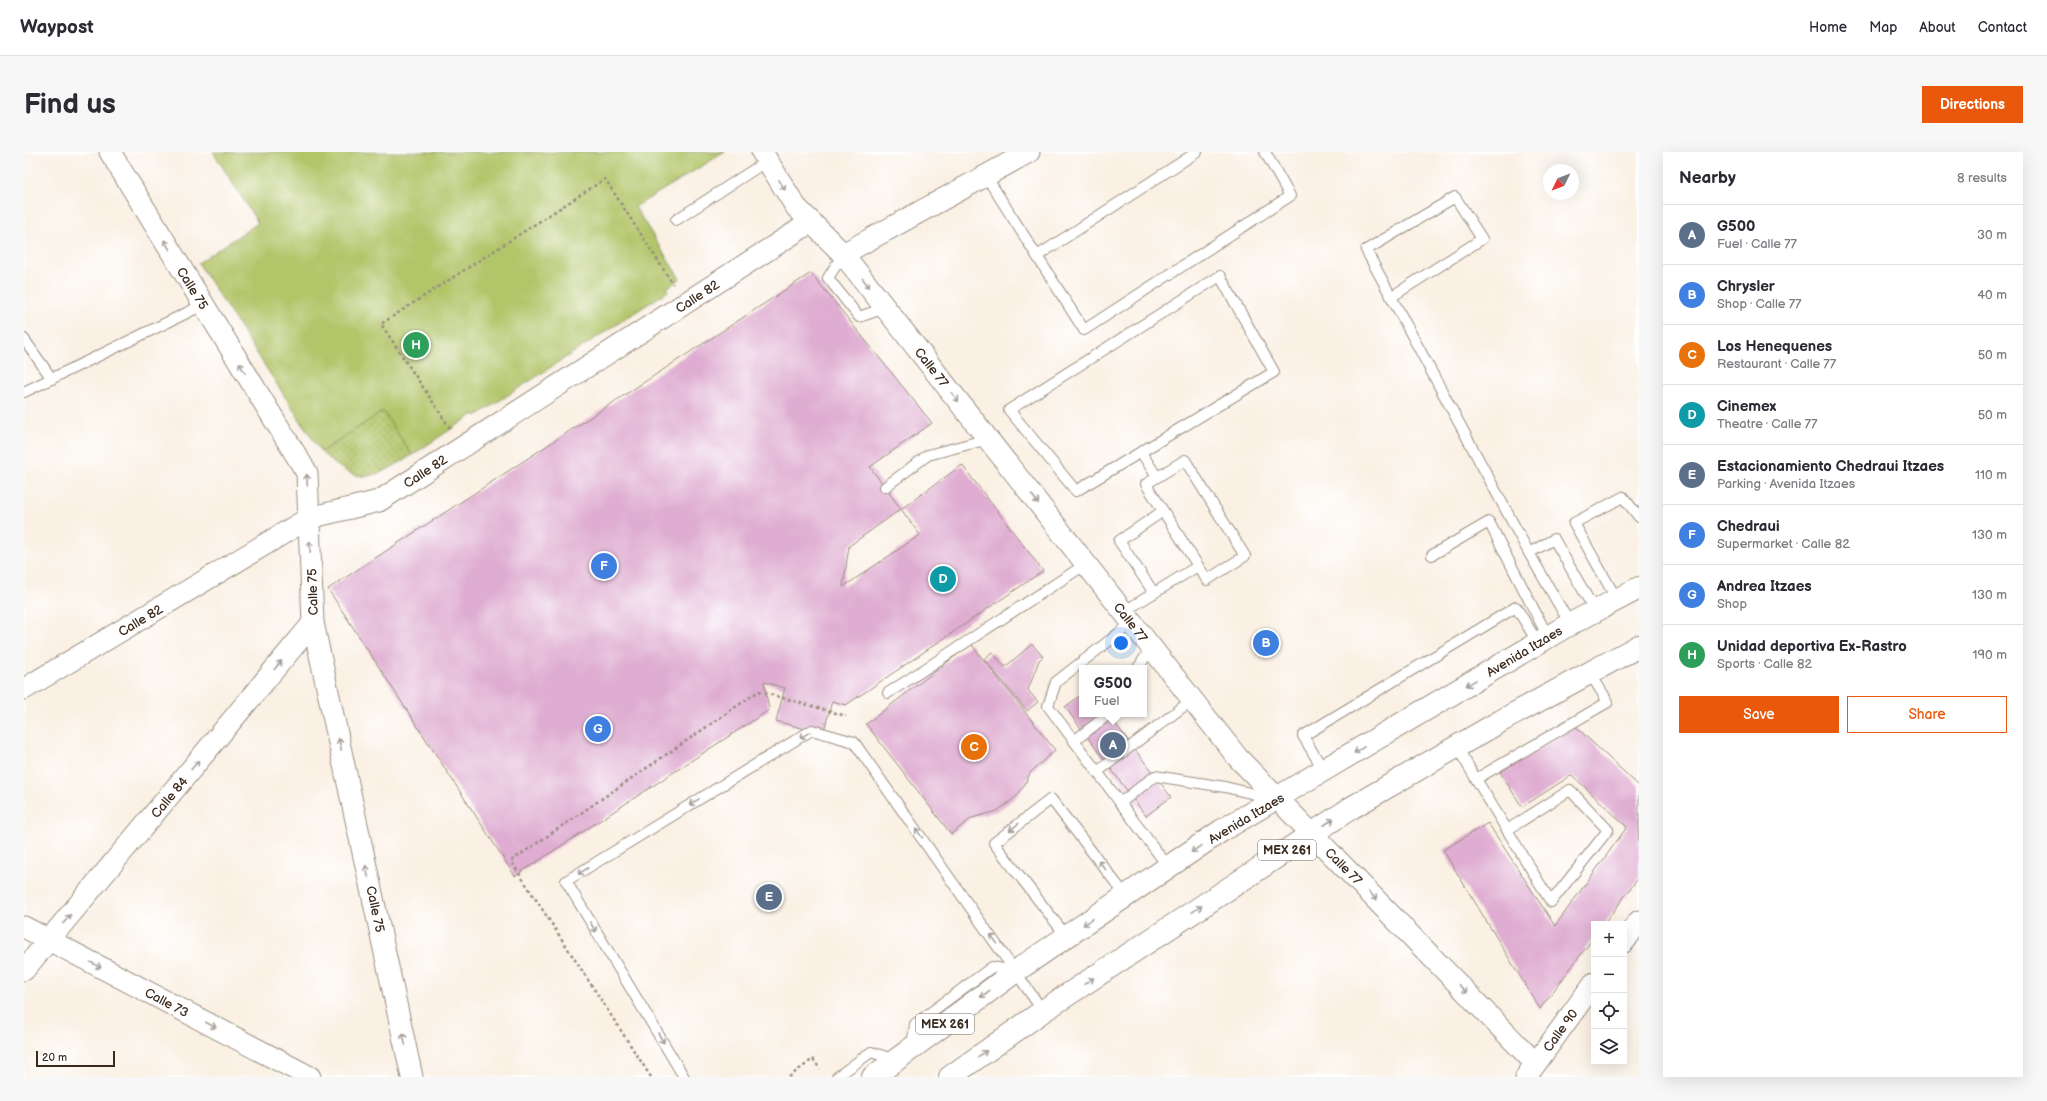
<!DOCTYPE html>
<html lang="en">
<head>
<meta charset="utf-8">
<style>
	:root { --surface:#fff; --page:#f7f7f7; --text:#2b2b33; --muted:#7c7c81; --line:#e1e1e2; --accent:#ea580c }
	body { margin:0; font-family:"Balsamiq Sans",sans-serif; background:var(--page); color:var(--text) }
	.controls { position:absolute; right:12px; bottom:12px; display:grid; overflow:hidden; border-radius:0px; box-shadow:0 4px 16px #0002 }
	.controls button { width:36px; height:36px; display:grid; place-items:center; padding:0; border:0; border-bottom:1px solid var(--line); background:var(--surface); color:var(--text); font:20px sans-serif }
	.compass { position:absolute; left:1519px; top:12px; width:36px; height:36px; border-radius:50%; background:var(--surface); box-shadow:0 4px 16px #0002; rotate:227deg }
	.scale { position:absolute; left:12px; bottom:10px; width:79px; box-sizing:border-box; padding-left:4px; border:2px solid #3b2a1e; border-top:0; font-size:11px; line-height:14px; white-space:nowrap; color:#3b2a1e; -webkit-text-stroke:3px #fff; paint-order:stroke }
	.you { position:absolute; left:1097px; top:491px; width:14px; height:14px; margin:-10px; border:3px solid #fff; border-radius:50%; background:#1a73e8; box-shadow:0 0 0 6px #1a73e833 }
	.badge { display:grid; place-items:center; width:26px; height:26px; border-radius:50%; background:var(--accent); color:#fff; font-size:13px; font-weight:700 }
	.pin { position:absolute; translate:-50% -50%; border:2px solid #fff; box-shadow:0 1px 4px #0006 }
	.popup { position:absolute; left:1055px; top:513px; width:68px; height:52px; box-sizing:border-box; display:grid; place-content:center; border-radius:0px; background:var(--surface); filter:drop-shadow(0 1px 3px #0005); font-size:13px; white-space:nowrap; color:var(--muted) }
	.popup b { font-size:15px; color:var(--text) }
	.popup::after { content:''; position:absolute; left:50%; top:100%; margin-left:-8px; border:8px solid transparent; border-top-color:var(--surface) }
	.list { margin:0; padding:0; list-style:none }
	h2 { display:flex; justify-content:space-between; align-items:center; height:52px; margin:0; padding:0 16px; font-size:17px }
	h2 small { font-size:13px; font-weight:400; color:var(--muted) }
	.list li { display:grid; grid-template-columns:26px 1fr auto; gap:12px; align-items:center; box-sizing:border-box; height:60px; padding:0 16px; border-top:1px solid var(--line) }
	.list b { display:block; font-size:15px; white-space:nowrap }
	.list p { margin:0; font-size:13px; white-space:nowrap; color:var(--muted) }
	.list em { font-size:13px; font-style:normal; color:var(--muted) }
	.actions { display:flex; gap:8px; padding:12px 16px }
	.actions a { flex:1; padding:9px 0; border:1px solid var(--accent); border-radius:0px; text-align:center; font-size:14px; color:var(--accent) }
	.actions .main { background:var(--accent); color:#fff }
	.icon { flex:none; width:22px; height:22px; fill:none; stroke:currentColor; stroke-width:2; stroke-linecap:round; stroke-linejoin:round }
	.map { position:relative; flex:none; width:1615px; height:925px; overflow:hidden; border-radius:0px }
	header { display:flex; align-items:center; gap:24px; box-sizing:border-box; height:56px; padding:0 20px; background:var(--surface); border-bottom:1px solid var(--line) }
	header strong { font-size:19px }
	nav { display:flex; gap:22px; margin-inline-start:auto; font-size:14px }
	.intro { display:flex; align-items:center; justify-content:space-between; box-sizing:border-box; height:96px; padding:0 24px }
	h1 { margin:0; font-size:28px }
	.button { padding:10px 18px; border-radius:0px; background:var(--accent); color:#fff; font-size:14px; font-weight:700 }
	main { display:flex; gap:24px; padding:0 24px }
	aside { flex:1; background:var(--surface); border-radius:0px; box-shadow:0 4px 16px #0002 }
	.map>svg:first-child { display:block }
	.park { fill:url(#park-dots); stroke:#767844 }
	.pitch { fill:#b2c569; stroke:#767844 }
	.building { fill:#dfadd1 }
	.lines { fill:none; stroke-linecap:round; stroke-linejoin:round }
	.lane-casing { stroke:#9a8d80; stroke-width:12 }
	.street-casing { stroke:#9a8d80; stroke-width:23 }
	.primary-casing { stroke:#9a8d80; stroke-width:24 }
	.path { stroke:#9a8d80; stroke-width:2.5; stroke-dasharray:3 3; stroke-linecap:butt }
	.lane { stroke:#fff; stroke-width:10 }
	.street { stroke:#fff; stroke-width:21 }
	.primary { stroke:#fff; stroke-width:22 }
	.oneway { stroke:#a79f9a }
	.labels { text-anchor:middle; stroke-width:4; stroke-linejoin:round; paint-order:stroke }
	.shield { fill:#fff; stroke:#766a62; stroke-width:1 }
	.shield-label { font-size:12px; font-weight:bold; fill:#3b2a1e }
	.street-label { font-size:13px; fill:#3b2a1e; stroke:#fff }
</style>
</head>
<body>
<header>
<strong>Waypost</strong>
<nav><a>Home</a><a>Map</a><a>About</a><a>Contact</a></nav>
</header>
<div class="intro"><h1>Find us</h1><a class="button">Directions</a></div>
<main>
<div class="map">
<svg width="1615" height="925" viewBox="0 0 1615 925">
	<defs>
		<pattern id="park-dots" width="8" height="8" patternUnits="userSpaceOnUse"><rect width="8" height="8" fill="#b2c569"/><path d="M2 2h.1M6 6h.1" fill="none" stroke="#9aa95b" stroke-width="1.8" stroke-linecap="round"/></pattern>
	</defs>
	<rect width="100%" height="100%" fill="#fff"/>
	<filter id="ink" filterUnits="userSpaceOnUse"><feTurbulence type="fractalNoise" baseFrequency=".025" numOctaves="2"/><feDisplacementMap in="SourceGraphic" scale="8" xChannelSelector="R" yChannelSelector="G"/><feConvolveMatrix kernelMatrix="1 2 1 2 8 2 1 2 1" color-interpolation-filters="sRGB"/></filter>
	<filter id="wash" filterUnits="userSpaceOnUse"><feTurbulence type="fractalNoise" baseFrequency=".012" numOctaves="4" result="noise"/><feDisplacementMap in="SourceGraphic" scale="16" xChannelSelector="R" yChannelSelector="G"/><feGaussianBlur stdDeviation="0.9" result="paint"/><feColorMatrix in="noise" values="0 0 0 0 0 0 0 0 0 0 0 0 0 0 0 0 0 1.4 0 .05"/><feComposite in="paint" operator="in"/></filter>
	<g filter="url(#wash)">
		<rect width="100%" height="100%" fill="#faf0e3"/>
		<path class="park" d="M359,259L388,303C347,329 334,334 297,300Z"/>
		<polygon class="pitch" points="189,0 701,0 611,55 656,127 643,136 644,139 452,264 450,262 388,303 359,259 297,300 174,111 234,71"/>
		<g id="blocks">
			<g class="building">
				<polygon points="787,121 908,271 846,315 877,357 825,394 819,435 896,383 877,357 938,313 1019,419 822,553 808,549 799,582 752,569 761,536 740,530 745,558 491,724 304,437"/>
				<polygon points="947,492 1031,598 1006,621 1001,632 993,644 983,652 973,659 948,666 927,682 842,572"/>
				<polygon points="1008,492 1019,505 1015,508 1004,538 1014,550 1003,559 960,507 968,500 981,515"/>
				<polygon points="1058,542 1058,562 1084,562 1147,645 1122,664 1041,555"/>
				<polygon points="1551,574 1615,634 1615,725 1580,772 1570,772 1570,785 1516,857 1419,698 1464,671 1531,774 1603,675 1548,623 1498,655 1476,620"/>
			</g>
		</g>
	</g>
	<g filter="url(#ink)">
		<use href="#blocks" fill-opacity="0" stroke="#9a8d80" stroke-width="1"/>
		<g class="lines">
			<defs>
				<g id="lane">
					<polyline points="962,24 1060,178 1266,44 1241,0"/>
					<polyline points="652,68 743,9"/>
					<polyline points="819,102 804,126 835,165 861,156"/>
					<polyline points="1013,104 1173,0"/>
					<polygon points="1196,124 1250,220 1052,339 985,258"/>
					<polyline points="1367,145 1458,87 1431,45 1342,98 1505,401"/>
					<polyline points="0,187 28,227"/>
					<polyline points="0,240 179,153"/>
					<polyline points="1117,300 1133,325"/>
					<polygon points="1161,308 1221,404 1183,428 1122,332"/>
					<polyline points="861,335 904,303 964,287"/>
					<polyline points="1408,403 1465,370 1524,485"/>
					<polyline points="1130,441 1095,389 1139,359"/>
					<polyline points="1593,448 1550,371 1599,345 1615,365"/>
					<polyline points="1099,460 1174,414"/>
					<polyline points="1108,471 1032,530 1024,554 1145,716"/>
					<polyline points="1546,472 1505,401 1530,387 1571,459"/>
					<polyline points="1114,516 1127,496"/>
					<polyline points="864,541 1062,412"/>
					<polyline points="1050,589 1085,562"/>
					<polyline points="1433,595 1452,627 1584,550 1566,521"/>
					<polyline points="1300,619 1279,584 1492,455 1514,491"/>
					<polyline points="1073,620 1168,548"/>
					<polyline points="1452,627 1527,750 1584,678 1546,638 1483,678"/>
					<polyline points="1096,651 1131,624 1201,635 1247,646"/>
					<polyline points="1043,785 970,691 1027,647 1102,744"/>
					<polyline points="888,894 891,872 968,815 990,819"/>
					<polyline points="660,925 542,729 788,578 830,590 1019,859"/>
					<polyline points="813,925 847,900 872,908"/>
				</g>
				<g id="street">
					<polyline points="86,0 283,321 289,471 388,925"/>
					<polyline points="738,0 772,55 819,102 1214,606 1511,911"/>
					<polyline points="819,102 1005,0"/>
					<polyline points="0,537 285,366 355,349 787,70"/>
					<polyline points="0,775 286,925"/>
					<polyline points="1600,790 1615,769"/>
					<polyline points="0,818 289,471"/>
					<polyline points="1502,925 1570,831"/>
				</g>
				<g id="primary">
					<polyline points="849,925 992,819 1197,679 1539,476 1615,436"/>
					<polyline points="926,925 1019,859 1327,656 1477,569 1615,494"/>
				</g>
			</defs>
			<use href="#lane" class="lane-casing"/>
			<use href="#street" class="street-casing"/>
			<use href="#primary" class="primary-casing"/>
			<g class="path">
				<polyline points="426,276 357,172 581,27 649,132"/>
				<polyline points="627,925 487,709 735,539 822,564"/>
				<polyline points="765,925 789,907 796,917"/>
			</g>
			<use href="#lane" class="lane"/>
			<use href="#street" class="street"/>
			<use href="#primary" class="primary"/>
		</g>
		<defs><path id="oneway-shaft" d="M-6 0H5M1.5-3L5.5 0L1.5 3" fill="none" stroke-width="1.6" stroke-linecap="round" stroke-linejoin="round"/></defs>
		<g class="oneway">
			<use href="#oneway-shaft" transform="translate(758 33) rotate(58)"/>
			<use href="#oneway-shaft" transform="translate(143 93) rotate(-121)"/>
			<use href="#oneway-shaft" transform="translate(842 131) rotate(52)"/>
			<use href="#oneway-shaft" transform="translate(218 216) rotate(-121)"/>
			<use href="#oneway-shaft" transform="translate(931 245) rotate(52)"/>
			<use href="#oneway-shaft" transform="translate(283 328) rotate(-93)"/>
			<use href="#oneway-shaft" transform="translate(1011 347) rotate(52)"/>
			<use href="#oneway-shaft" transform="translate(286 395) rotate(-92)"/>
			<use href="#oneway-shaft" transform="translate(254 513) rotate(-50)"/>
			<use href="#oneway-shaft" transform="translate(1447 531) rotate(149)"/>
			<use href="#oneway-shaft" transform="translate(781 583) rotate(149)"/>
			<use href="#oneway-shaft" transform="translate(316 592) rotate(-102)"/>
			<use href="#oneway-shaft" transform="translate(1335 598) rotate(149)"/>
			<use href="#oneway-shaft" transform="translate(171 613) rotate(-50)"/>
			<use href="#oneway-shaft" transform="translate(670 650) rotate(148)"/>
			<use href="#oneway-shaft" transform="translate(1305 670) rotate(-33)"/>
			<use href="#oneway-shaft" transform="translate(990 675) rotate(142)"/>
			<use href="#oneway-shaft" transform="translate(895 681) rotate(-125)"/>
			<use href="#oneway-shaft" transform="translate(1172 697) rotate(145)"/>
			<use href="#oneway-shaft" transform="translate(1078 713) rotate(-128)"/>
			<use href="#oneway-shaft" transform="translate(343 719) rotate(-102)"/>
			<use href="#oneway-shaft" transform="translate(559 719) rotate(148)"/>
			<use href="#oneway-shaft" transform="translate(1349 744) rotate(46)"/>
			<use href="#oneway-shaft" transform="translate(1173 757) rotate(-34)"/>
			<use href="#oneway-shaft" transform="translate(43 767) rotate(-50)"/>
			<use href="#oneway-shaft" transform="translate(1064 770) rotate(146)"/>
			<use href="#oneway-shaft" transform="translate(569 775) rotate(59)"/>
			<use href="#oneway-shaft" transform="translate(970 787) rotate(-125)"/>
			<use href="#oneway-shaft" transform="translate(72 813) rotate(28)"/>
			<use href="#oneway-shaft" transform="translate(1065 829) rotate(-34)"/>
			<use href="#oneway-shaft" transform="translate(1439 837) rotate(46)"/>
			<use href="#oneway-shaft" transform="translate(961 842) rotate(143)"/>
			<use href="#oneway-shaft" transform="translate(187 873) rotate(28)"/>
			<use href="#oneway-shaft" transform="translate(637 886) rotate(59)"/>
			<use href="#oneway-shaft" transform="translate(380 887) rotate(-102)"/>
			<use href="#oneway-shaft" transform="translate(958 902) rotate(-35)"/>
		</g>
	</g>
	<g class="labels">
		<g class="shield">
			<rect x="1234" y="688" width="58" height="20" rx="3"/>
			<rect x="892" y="862" width="58" height="20" rx="3"/>
		</g>
		<g class="shield-label">
			<text x="1263" y="702">MEX 261</text>
			<text x="921" y="876">MEX 261</text>
		</g>
		<g class="street-label">
			<text transform="translate(169 136) rotate(58)" y="5">Calle 75</text>
			<text transform="translate(673 144) rotate(-33)" y="5">Calle 82</text>
			<text transform="translate(908 215) rotate(52)" y="5">Calle 77</text>
			<text transform="translate(401 319) rotate(-33)" y="5">Calle 82</text>
			<text transform="translate(288 440) rotate(-92)" y="5">Calle 75</text>
			<text transform="translate(116 468) rotate(-31)" y="5">Calle 82</text>
			<text transform="translate(1107 470) rotate(52)" y="5">Calle 77</text>
			<text transform="translate(1500 499) rotate(-31)" y="5">Avenida Itzaes</text>
			<text transform="translate(145 645) rotate(-50)" y="5">Calle 84</text>
			<text transform="translate(1222 666) rotate(-31)" y="5">Avenida Itzaes</text>
			<text transform="translate(1320 714) rotate(45)" y="5">Calle 77</text>
			<text transform="translate(352 757) rotate(78)" y="5">Calle 75</text>
			<text transform="translate(143 850) rotate(28)" y="5">Calle 73</text>
			<text transform="translate(1536 878) rotate(-54)" y="5">Calle 90</text>
		</g>
	</g>
</svg>
<div class="controls">
<button>+</button>
<button>−</button>
<button><svg class="icon" aria-label="locate" viewBox="0 0 24 24"><circle cx="12" cy="12" r="6"/><path d="M12 2v4M12 18v4M2 12h4M18 12h4"/></svg></button>
<button><svg class="icon" aria-label="layers" viewBox="0 0 24 24"><path d="M12 4l9 5-9 5-9-5zM3 14l9 5 9-5"/></svg></button>
</div>
<svg class="compass" viewBox="-18 -18 36 36"><path d="M0-13l5 13h-10z" fill="#e53935"/><path d="M0 13l5-13h-10z" fill="#7c7c81"/></svg>
<div class="scale">20 m</div>
<div class="you"></div>
<div class="pin badge" style="left:1089px;top:593px;background:#5c6f8a">A</div>
<div class="popup"><b>G500</b>Fuel</div>
<div class="pin badge" style="left:1242px;top:491px;background:#3f7fe0">B</div>
<div class="pin badge" style="left:950px;top:595px;background:#e8710a">C</div>
<div class="pin badge" style="left:919px;top:427px;background:#0f9aa8">D</div>
<div class="pin badge" style="left:745px;top:745px;background:#5c6f8a">E</div>
<div class="pin badge" style="left:580px;top:414px;background:#3f7fe0">F</div>
<div class="pin badge" style="left:574px;top:577px;background:#3f7fe0">G</div>
<div class="pin badge" style="left:392px;top:193px;background:#2e9e5b">H</div>
</div>
<aside>
<h2>Nearby<small>8 results</small></h2>
<ul class="list">
<li><span class="badge" style="background:#5c6f8a">A</span><div><b>G500</b><p>Fuel · Calle 77</p></div><em>30 m</em></li>
<li><span class="badge" style="background:#3f7fe0">B</span><div><b>Chrysler</b><p>Shop · Calle 77</p></div><em>40 m</em></li>
<li><span class="badge" style="background:#e8710a">C</span><div><b>Los Henequenes</b><p>Restaurant · Calle 77</p></div><em>50 m</em></li>
<li><span class="badge" style="background:#0f9aa8">D</span><div><b>Cinemex</b><p>Theatre · Calle 77</p></div><em>50 m</em></li>
<li><span class="badge" style="background:#5c6f8a">E</span><div><b>Estacionamiento Chedraui Itzaes</b><p>Parking · Avenida Itzaes</p></div><em>110 m</em></li>
<li><span class="badge" style="background:#3f7fe0">F</span><div><b>Chedraui</b><p>Supermarket · Calle 82</p></div><em>130 m</em></li>
<li><span class="badge" style="background:#3f7fe0">G</span><div><b>Andrea Itzaes</b><p>Shop</p></div><em>130 m</em></li>
<li><span class="badge" style="background:#2e9e5b">H</span><div><b>Unidad deportiva Ex-Rastro</b><p>Sports · Calle 82</p></div><em>190 m</em></li>
</ul>
<div class="actions"><a class="main">Save</a><a>Share</a></div>
</aside>
</main>
</body>
</html>
